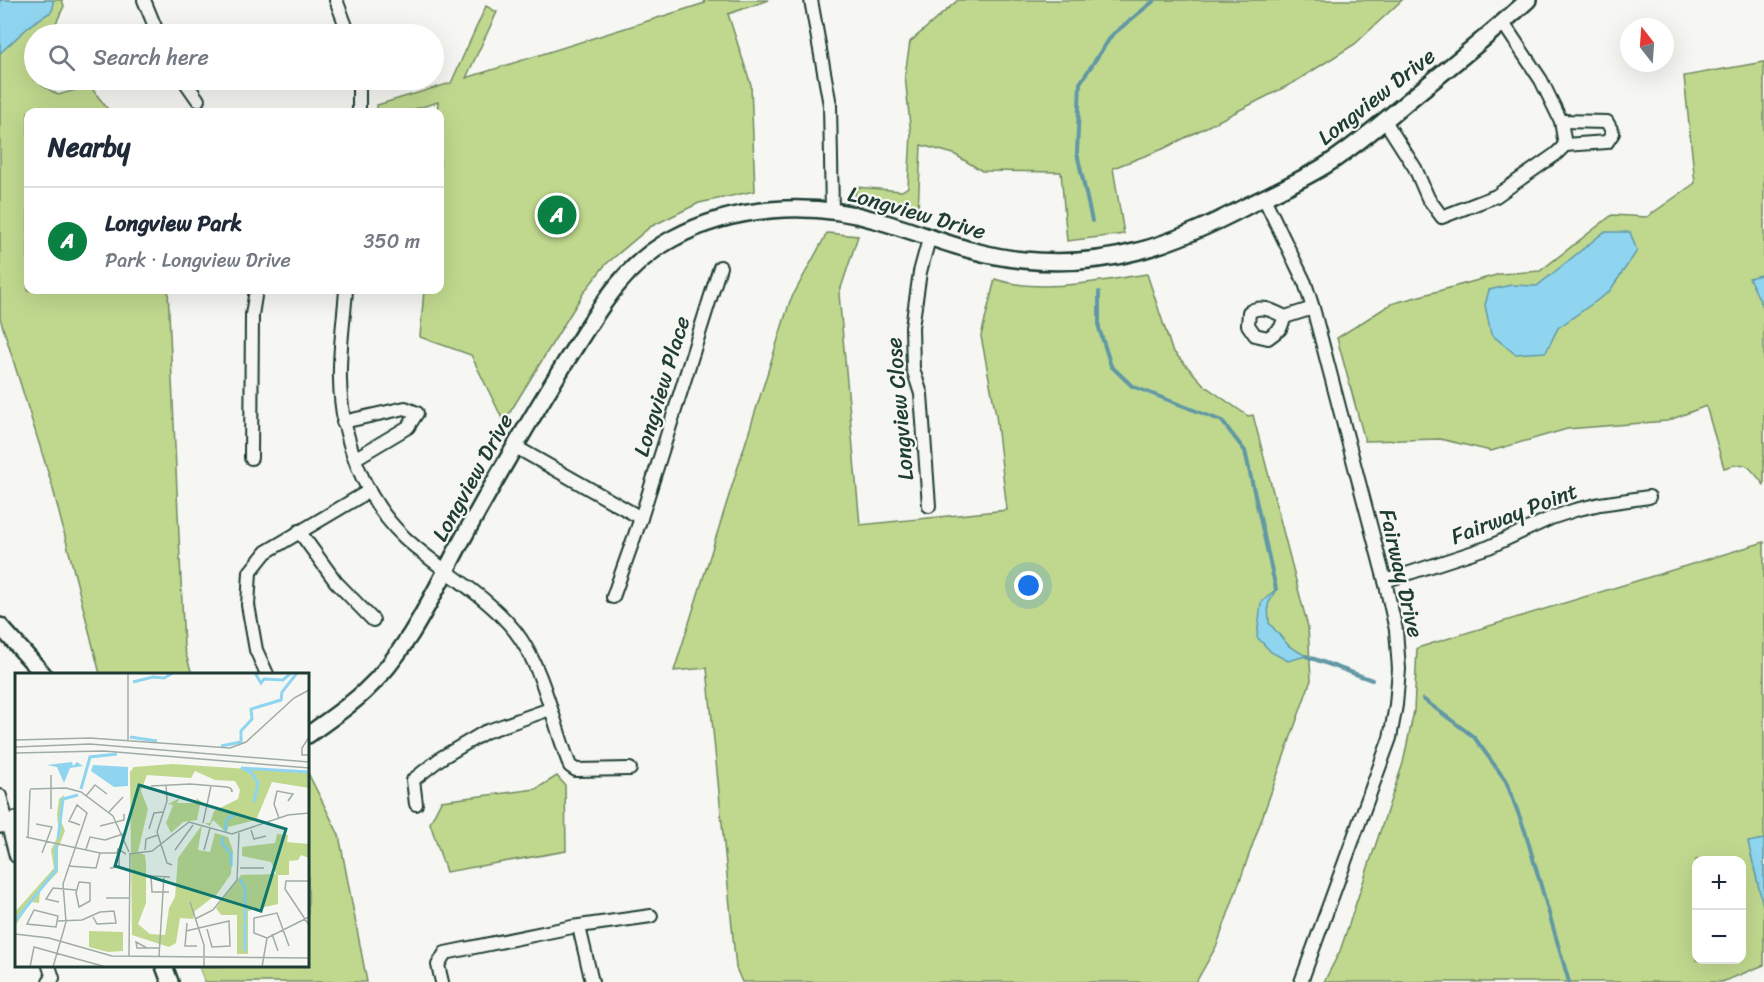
<!DOCTYPE html>
<html lang="en">
<head>
<meta charset="utf-8">
<style>
	:root { --surface:#fff; --page:#f6f6f7; --text:#1f2937; --muted:#747a83; --line:#e0e1e3; --accent:#0b8043 }
	body { margin:0; font-family:Sriracha,sans-serif; background:var(--page); color:var(--text) }
	.controls { position:absolute; right:18px; bottom:18px; display:grid; overflow:hidden; border-radius:12px; box-shadow:0 6px 24px #0002 }
	.controls button { width:54px; height:54px; display:grid; place-items:center; padding:0; border:0; border-bottom:2px solid var(--line); background:var(--surface); color:var(--text); font:30px sans-serif }
	.compass { position:absolute; left:1620px; top:18px; width:54px; height:54px; border-radius:50%; background:var(--surface); box-shadow:0 6px 24px #0002; rotate:343deg }
	.you { position:absolute; left:1029px; top:586px; width:21px; height:21px; margin:-15px; border:4px solid #fff; border-radius:50%; background:#1a73e8; box-shadow:0 0 0 9px #1a73e833 }
	.badge { display:grid; place-items:center; width:39px; height:39px; border-radius:50%; background:var(--accent); color:#fff; font-size:20px; font-weight:700 }
	.pin { position:absolute; translate:-50% -50%; border:3px solid #fff; box-shadow:0 2px 6px #0006 }
	.list { margin:0; padding:0; list-style:none }
	h2 { display:flex; justify-content:space-between; align-items:center; height:78px; margin:0; padding:0 24px; font-size:26px }
	h2 small { font-size:20px; font-weight:400; color:var(--muted) }
	.list li { display:grid; grid-template-columns:39px 1fr auto; gap:18px; align-items:center; box-sizing:border-box; height:108px; padding:0 24px; border-top:2px solid var(--line) }
	.list b { display:block; font-size:22px; white-space:nowrap }
	.list p { margin:0; font-size:20px; white-space:nowrap; color:var(--muted) }
	.list em { font-size:20px; font-style:normal; color:var(--muted) }
	.icon { flex:none; width:33px; height:33px; fill:none; stroke:currentColor; stroke-width:2; stroke-linecap:round; stroke-linejoin:round }
	.map { position:relative; flex:none; width:1764px; height:982px; overflow:hidden }
	.search { position:absolute; background:var(--surface); box-shadow:0 6px 24px #0002; left:24px; top:24px; width:420px; height:66px; display:flex; align-items:center; gap:15px; box-sizing:border-box; padding:0 21px; border-radius:33px; color:var(--muted); font-size:22px }
	.panel { position:absolute; background:var(--surface); box-shadow:0 6px 24px #0002; left:24px; top:108px; width:420px; height:186px; border-radius:12px }
	.map>svg:first-child { display:block }
	.green { fill:#c0d88e; stroke:#708a61; stroke-width:1.5; fill-rule:evenodd }
	.water { fill:#8fd5f0; stroke:#6298a5; stroke-width:1.5 }
	.lines { fill:none; stroke-linecap:round; stroke-linejoin:round }
	.stream { stroke:#6298a5; stroke-width:4 }
	.minor-casing { stroke:#1f3d34; stroke-width:16 }
	.tertiary-casing { stroke:#1f3d34; stroke-width:20 }
	.minor { stroke:#f6f6f2; stroke-width:12 }
	.tertiary { stroke:#f6f6f2; stroke-width:15 }
	.labels { text-anchor:middle; stroke-width:4.5; stroke-linejoin:round; paint-order:stroke }
	.street-label { font-size:22px; fill:#1f3d34; stroke:#f6f6f2 }
	.inset-river { fill:none; stroke:#8fd5f0; stroke-width:3 }
	.inset-road { fill:none; stroke:#a0aca6; stroke-width:1.5 }
	.view { fill:#0f766e; fill-opacity:0.15; stroke:#0f766e; stroke-width:3 }
	.inset-edge { fill:none; stroke:#1f3d34; stroke-width:3 }
</style>
</head>
<body>
<div class="map">
<svg width="1764" height="982" viewBox="0 0 1764 982">
	<rect width="100%" height="100%" fill="#f6f6f2"/>
	<filter id="ink" filterUnits="userSpaceOnUse"><feTurbulence type="fractalNoise" baseFrequency=".0167" numOctaves="2"/><feDisplacementMap in="SourceGraphic" scale="12" xChannelSelector="R" yChannelSelector="G"/><feConvolveMatrix kernelMatrix="1 2 1 2 8 2 1 2 1" color-interpolation-filters="sRGB"/></filter>
	<g filter="url(#ink)">
		<g class="green">
			<polygon points="0,0 62,0 64,6 51,34 34,34 34,80 40,80 42,85 58,95 90,86 110,112 28,112 28,290 168,290 184,648 192,674 100,674 52,485 0,318"/>
			<polygon points="703,0 769,0 728,14 751,85 755,191 699,203 650,227 605,265 584,292 504,422 471,355 420,337 424,290 440,290 440,112 437,112 438,102 405,112 377,112 377,105 451,83 486,6 497,12 466,78 705,3"/>
			<polygon points="958,0 1402,0 1355,44 1293,83 1163,149 1113,168 1124,234 1067,241 1061,172 982,171 954,154 921,145 918,212 855,196 856,187 902,191 908,187 911,135 905,75 910,42"/>
			<path d="M1764,62V485C1749,467 1749,459 1724,468L1706,406L1667,421L1567,429L1491,451L1440,439L1365,441L1337,338L1391,304L1500,274L1540,271L1612,215L1647,217L1695,183L1684,76Z"/>
			<path d="M827,233L858,236L839,294L860,525L1007,510L996,415L981,336L995,279C1041,294 1100,281 1147,274L1172,350L1205,386L1248,416L1253,415L1308,627L1311,680L1217,945L1196,982H742L736,968L707,668L674,671L790,301Z"/>
			<path d="M1764,542V965L1722,982H1324L1340,951L1403,763L1414,711L1417,648ZM1696,860H1742V960H1696Z"/>
			<polygon points="308,773 339,835 367,982 205,982 199,966 308,966"/>
			<polygon points="557,776 565,785 566,851 446,872 430,823 441,801 536,789"/>
		</g>
		<g class="water">
			<polygon points="0,0 53,0 53,8 51,12 33,23 0,53"/>
			<polygon points="1604,232 1630,232 1637,251 1609,292 1558,328 1546,352 1515,354 1491,334 1485,305 1489,290 1511,285 1537,286"/>
			<polygon points="1764,274 1764,309 1749,278"/>
			<polygon points="1276,589 1268,605 1269,623 1289,646 1306,656 1288,661 1271,652 1257,637 1261,603"/>
			<polygon points="1764,839 1764,910 1748,842"/>
		</g>
		<g class="lines">
			<g class="stream">
				<polyline points="1092,221 1077,153 1080,83 1112,35 1155,0"/>
				<polyline points="1099,292 1099,328 1111,366 1132,386 1222,421 1245,451 1276,589"/>
				<polyline points="1306,656 1372,680"/>
				<polyline points="1423,699 1474,737 1506,781 1525,831 1569,982"/>
			</g>
			<defs>
				<g id="minor">
					<polyline points="144,0 158,34"/>
					<polyline points="336,0 349,34"/>
					<polyline points="811,0 830,105 832,212"/>
					<polyline points="1503,23 1541,80 1561,121 1565,145"/>
					<polyline points="184,80 198,100"/>
					<polyline points="359,112 359,80"/>
					<polyline points="1385,121 1415,168 1428,198 1442,217 1496,196 1556,154 1565,145"/>
					<polyline points="1561,121 1607,122 1613,133 1607,142 1565,145"/>
					<polyline points="1264,198 1305,283 1313,308 1385,581 1396,630 1399,669 1396,705 1390,738 1301,982"/>
					<polyline points="929,239 920,272 912,327 913,369 921,394 929,506"/>
					<path d="M346,290C344,319 339,350 340,380C341,436 363,498 404,537C439,570 485,593 515,631C544,668 553,723 570,766L576,770L630,769"/>
					<path d="M1285,317L1280,329L1268,338L1255,335L1248,325L1249,312C1262,304 1273,311 1285,317L1313,308"/>
					<polyline points="343,422 405,408 417,413 408,427 356,458"/>
					<polyline points="514,446 641,518"/>
					<polyline points="251,458 252,315 256,290"/>
					<polyline points="299,531 336,582 373,620"/>
					<polyline points="1385,581 1489,547 1551,518 1575,510 1600,504 1649,497"/>
					<polyline points="613,597 641,518 720,267"/>
					<polyline points="267,674 256,650 248,605 250,572 266,552 369,491"/>
					<polyline points="0,796 16,856"/>
					<polyline points="416,804 413,780 441,758 485,732 550,709"/>
					<polyline points="579,927 592,982"/>
					<polyline points="49,966 53,978 49,982"/>
					<polyline points="442,982 438,965 445,953 572,927 651,916"/>
				</g>
				<g id="tertiary">
					<polyline points="0,626 43,674"/>
					<path d="M308,735C327,721 347,708 364,692C408,652 434,592 462,540C495,480 529,421 565,363C595,316 621,266 672,239C733,205 812,201 879,221C928,235 971,255 1023,260C1109,269 1175,244 1249,205C1275,192 1302,180 1326,165C1357,145 1385,120 1413,97C1452,65 1491,34 1528,0"/>
					<polyline points="0,825 16,820"/>
					<polyline points="164,966 170,982"/>
				</g>
			</defs>
			<use href="#minor" class="minor-casing"/>
			<use href="#tertiary" class="tertiary-casing"/>
			<use href="#minor" class="minor"/>
			<use href="#tertiary" class="tertiary"/>
		</g>
	</g>
	<g class="labels">
		<g class="street-label">
			<text transform="translate(1376 96) rotate(-38)" y="8">Longview Drive</text>
			<text transform="translate(917 212) rotate(16)" y="8">Longview Drive</text>
			<text transform="translate(661 386) rotate(-73)" y="8">Longview Place</text>
			<text transform="translate(899 409) rotate(-95)" y="8">Longview Close</text>
			<text transform="translate(472 477) rotate(-61)" y="8">Longview Drive</text>
			<text transform="translate(1514 513) rotate(-21)" y="8">Fairway Point</text>
			<text transform="translate(1402 573) rotate(77)" y="8">Fairway Drive</text>
		</g>
	</g>
	<g transform="translate(15 673)">
		<rect width="294" height="294" fill="#f6f6f2"/>
		<path d="M157,91L294,100V115L257,109L241,147L213,154L212,160L198,147L195,153L190,150H195L199,138L223,126L225,117L220,108L200,107L180,98L176,105L132,102L126,118L133,136L123,179L130,182L131,190V230L123,251L135,261L150,262L154,235L160,224L163,185L187,152L183,177L195,179L200,160L213,164L218,178L216,201L202,221L180,238L178,246L165,245L161,270L154,274L117,262L115,99L119,94ZM49,122L46,148L50,158L43,175V199L25,218L24,230L16,229L0,253V239L39,195L36,177L44,161L42,142L44,126ZM165,125L162,130H182L181,125L190,131L185,132L182,147L168,149L156,160L151,150L158,132L153,131ZM262,161L273,162L272,169L294,171V185L286,182L283,187L274,188V202H263V231L233,238V281H222V242H206L201,235L226,202L261,201L256,189L227,183V174L260,170ZM74,258L108,259V278L93,279L74,274Z" fill="#c0d88e"/>
		<path d="M57,89L58,93L62,89L68,93L55,95L49,110L42,94L32,92ZM78,92L113,94V113L99,114L76,98Z" fill="#8fd5f0"/>
		<path class="inset-river" d="M240,0L246,10L249,6L268,7L276,0M118,9L138,4L149,5L158,0M115,64L142,68M206,73L226,69V58L237,46L236,36L266,27L267,19L282,0M66,116L75,84L102,81M239,129L243,110L237,100L226,95L294,99M210,158L212,146L221,141M208,164L207,170L216,181V193M43,166L48,126L63,122M225,206L230,215V248M0,248L41,197V172M230,278V249"/>
		<path class="inset-road" d="M294,64L287,75V82H294M0,67L75,65L215,75L231,69L279,25L294,17M113,68V0M0,74L75,71L294,89M0,80L89,78L294,95M151,112L152,128L142,159L152,190L157,192M136,113L175,111L212,114L215,115L217,117V119L216,116M15,116L51,115L66,119L98,143L114,179M71,123L80,112L92,121M36,136V102M94,139L108,124M264,145L259,131L262,118L278,121L273,128M188,150L196,113M21,151L37,154L27,180M85,153L109,147V141M134,156L139,140L148,139M236,157L239,166L251,163M11,164L85,180H102L103,176L111,181M13,165L15,117M71,176L75,164L90,167L108,161M130,177L131,166L143,162M160,177L178,152M189,177L195,155M114,181L137,178L174,149L217,161L273,142L294,140M53,193L81,195L85,180M95,195L104,194V180M225,195H249M294,208H271L270,216L294,252M64,209L75,210V228L64,234L61,220ZM154,219H137L136,203L155,204M91,225H114M44,229L31,226L38,215L61,217M175,229L189,272V293M19,237L43,243L41,254L12,251ZM180,246L198,237L222,207L224,160M43,248L67,247L85,239L99,238L101,250L82,251L78,244M172,250L170,273H182M171,258L214,248L215,273L197,274L192,256M0,261L34,265L97,283L294,285M257,261L263,278M252,265L239,260V245L262,240L274,273M132,275L121,269L122,275H144M114,283L115,180M144,283L149,203M15,294L19,274L91,294M38,294L51,249L48,211L72,140L62,132L54,148L65,152M247,294L252,265L294,244"/>
		<path class="view" d="M124,112L271,156L246,238L100,193Z"/>
		<rect width="294" height="294" class="inset-edge"/>
	</g>
</svg>
<div class="controls">
<button>+</button>
<button>−</button>
</div>
<svg class="compass" viewBox="-18 -18 36 36"><path d="M0-13l5 13h-10z" fill="#e53935"/><path d="M0 13l5-13h-10z" fill="#747a83"/></svg>
<div class="you"></div>
<div class="pin badge" style="left:557px;top:215px">A</div>
<div class="search"><svg class="icon" aria-label="search" viewBox="0 0 24 24"><circle cx="10" cy="10" r="6"/><path d="M15 15l6 6"/></svg>Search here</div>
<section class="panel">
<h2>Nearby<small></small></h2>
<ul class="list">
<li><span class="badge">A</span><div><b>Longview Park</b><p>Park · Longview Drive</p></div><em>350 m</em></li>
</ul>
</section>
</div>
</body>
</html>
